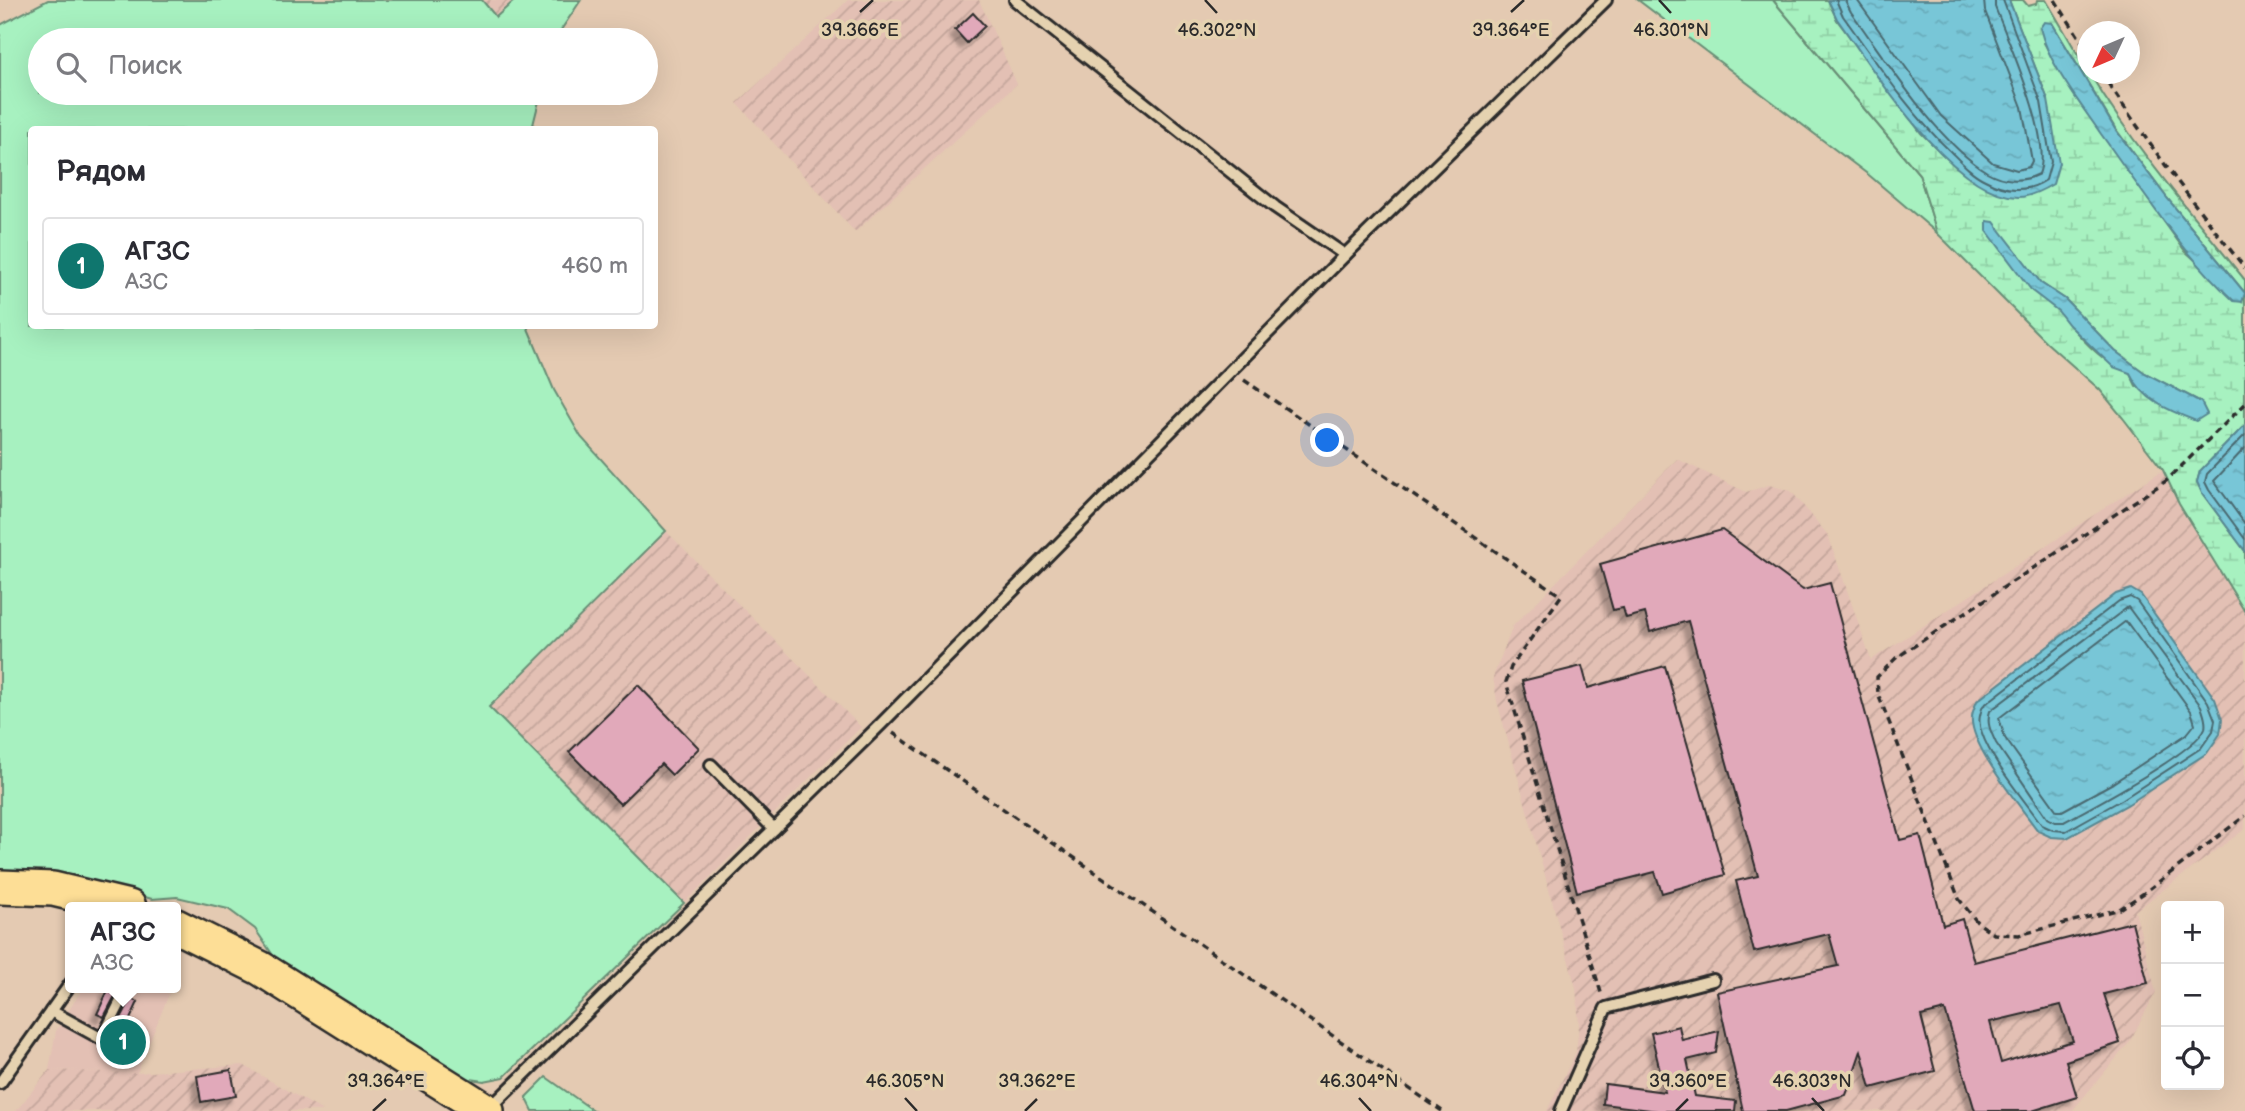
<!DOCTYPE html>
<html lang="ru">
<head>
<meta charset="utf-8">
<style>
	:root { --surface:#fff; --page:#f7f7f7; --text:#2b2b33; --muted:#7c7c81; --line:#e1e1e2; --accent:#0f766e }
	body { margin:0; font-family:"Balsamiq Sans",sans-serif; background:var(--page); color:var(--text) }
	.controls { position:absolute; right:21px; bottom:21px; display:grid; overflow:hidden; border-radius:7px; box-shadow:0 7px 28px #0002 }
	.controls button { width:63px; height:63px; display:grid; place-items:center; padding:0; border:0; border-bottom:2px solid var(--line); background:var(--surface); color:var(--text); font:35px sans-serif }
	.compass { position:absolute; left:2077px; top:21px; width:63px; height:63px; border-radius:50%; background:var(--surface); box-shadow:0 7px 28px #0002; rotate:226deg }
	.you { position:absolute; left:1328px; top:441px; width:24px; height:24px; margin:-18px; border:5px solid #fff; border-radius:50%; background:#1a73e8; box-shadow:0 0 0 10px #1a73e833 }
	.badge { display:grid; place-items:center; width:46px; height:46px; border-radius:50%; background:var(--accent); color:#fff; font-size:23px; font-weight:700 }
	.pin { position:absolute; translate:-50% -50%; border:4px solid #fff; box-shadow:0 2px 7px #0006 }
	.popup { position:absolute; left:65px; top:902px; width:116px; height:91px; box-sizing:border-box; display:grid; place-content:center; border-radius:7px; background:var(--surface); filter:drop-shadow(0 2px 5px #0005); font-size:23px; white-space:nowrap; color:var(--muted) }
	.popup b { font-size:26px; color:var(--text) }
	.popup::after { content:''; position:absolute; left:50%; top:100%; margin-left:-14px; border:14px solid transparent; border-top-color:var(--surface) }
	.list { margin:0; padding:0; list-style:none }
	h2 { display:flex; justify-content:space-between; align-items:center; height:91px; margin:0; padding:0 28px; font-size:30px }
	h2 small { font-size:23px; font-weight:400; color:var(--muted) }
	.list li { display:grid; grid-template-columns:46px 1fr auto; gap:21px; align-items:center; box-sizing:border-box; height:98px; margin:0 14px 14px; padding:0 14px; border:2px solid var(--line); border-radius:7px }
	.list b { display:block; font-size:26px; white-space:nowrap }
	.list p { margin:0; font-size:23px; white-space:nowrap; color:var(--muted) }
	.list em { font-size:23px; font-style:normal; color:var(--muted) }
	.icon { flex:none; width:38px; height:38px; fill:none; stroke:currentColor; stroke-width:2; stroke-linecap:round; stroke-linejoin:round }
	.map { position:relative; flex:none; width:2245px; height:1111px; overflow:hidden }
	.search { position:absolute; background:var(--surface); box-shadow:0 7px 28px #0002; left:28px; top:28px; width:630px; height:77px; display:flex; align-items:center; gap:18px; box-sizing:border-box; padding:0 24px; border-radius:38px; color:var(--muted); font-size:26px }
	.panel { position:absolute; background:var(--surface); box-shadow:0 7px 28px #0002; left:28px; top:126px; width:630px; height:203px; border-radius:7px }
	.map>svg:first-child { display:block }
	.built { fill:#e3c0b4 }
	.industrial { fill:url(#industrial-furrows) }
	.green { fill:#a7f1c0; stroke:#698e76; stroke-width:2 }
	.wetland { fill:url(#wetland-marsh); stroke:#698e76; stroke-width:2; fill-rule:evenodd }
	.water { fill:url(#water-ripples); stroke:#598892; stroke-width:2 }
	.lines { fill:none; stroke-linecap:round; stroke-linejoin:round }
	.shore { stroke:#4a6970; stroke-width:2 }
	.building { fill:#e1a9ba; stroke:#2b2b2b; stroke-width:2; fill-rule:evenodd; filter:url(#shadow) }
	.service-casing { stroke:#2b2b2b; stroke-width:16 }
	.primary-casing { stroke:#2b2b2b; stroke-width:38 }
	.path { stroke:#2b2b2b; stroke-width:3.5; stroke-dasharray:7 5; stroke-linecap:butt }
	.service { stroke:#e5d2b0; stroke-width:10 }
	.primary { stroke:#fdde96; stroke-width:33 }
	.ticks { fill:none; stroke:#2b2b2b; stroke-width:2.5 }
	.ticks-label { font-size:18px; text-anchor:middle; fill:#2b2b2b; stroke:#e5d2b0; stroke-width:7; stroke-linejoin:round; paint-order:stroke }
</style>
</head>
<body>
<div class="map">
<svg width="2245" height="1111" viewBox="0 0 2245 1111">
	<defs>
		<pattern id="industrial-furrows" width="10" height="10" patternUnits="userSpaceOnUse" patternTransform="scale(1.75)"><rect width="10" height="10" fill="#e3c0b4"/><path d="M-1 1l2-2M0 10L10 0M9 11l2-2" fill="none" stroke="#c3a59b"/></pattern>
		<pattern id="wetland-marsh" width="20" height="14" patternUnits="userSpaceOnUse" patternTransform="scale(1.75)"><rect width="20" height="14" fill="#a7f1c0"/><path d="M1 5h8M5 5V1M11 12h8M15 12V8" fill="none" stroke="#90cfa5"/></pattern>
		<pattern id="water-ripples" width="26" height="14" patternUnits="userSpaceOnUse" patternTransform="scale(1.75)"><rect width="26" height="14" fill="#78c6d7"/><path d="M2 4q2-2 4 0t4 0M15 11q2-2 4 0t4 0" fill="none" stroke="#68aab9"/></pattern>
		<filter id="shadow"><feDropShadow dx="-6" dy="6" stdDeviation="2" flood-color="#0004"/></filter>
	</defs>
	<rect width="100%" height="100%" fill="#e4cab2"/>
	<filter id="ink" filterUnits="userSpaceOnUse"><feTurbulence type="fractalNoise" baseFrequency=".0143" numOctaves="2"/><feDisplacementMap in="SourceGraphic" scale="14" xChannelSelector="R" yChannelSelector="G"/><feConvolveMatrix kernelMatrix="1 2 1 2 8 2 1 2 1" color-interpolation-filters="sRGB"/></filter>
	<g filter="url(#ink)">
		<polygon class="built" points="83,988 156,988 169,994 137,1073 49,1070 56,1031"/>
		<g class="industrial">
			<polygon points="482,0 515,0 496,17"/>
			<polygon points="848,0 979,0 1017,84 855,232 737,103"/>
			<polygon points="1677,459 1746,492 1769,485 1791,491 1828,535 1871,660 2163,470 2179,504 2245,612 2245,829 2135,911 2156,992 2129,1043 2072,1111 1547,1111 1576,1052 1579,1025 1576,988 1497,701 1493,677 1513,626"/>
			<polygon points="666,531 861,727 684,903 489,707"/>
			<polygon points="243,1065 323,1111 16,1111 49,1070 137,1073"/>
		</g>
		<g class="green">
			<polygon points="48,0 482,0 496,17 515,0 581,0 561,30 557,40 40,40 40,93 541,93 532,129 32,130 32,326 527,326 554,390 581,437 666,531 489,707 684,903 504,1077 484,1081 464,1078 277,961 255,929 228,909 177,897 152,899 106,886 0,871 0,25"/>
			<polygon points="1638,0 1773,0 1919,174 1937,233 1870,176"/>
			<polygon points="546,1077 594,1111 533,1111 526,1097"/>
		</g>
		<path class="wetland" d="M1773,0H1828L1837,20L1921,133L1956,167L2048,100L2009,0H2023L2028,6L2036,4L2037,0H2046L2087,70L2088,74H2090C2134,147 2191,213 2245,280V293L2167,198L2115,128L2052,23L2044,43L2074,95L2185,251L2242,302L2245,294V425L2200,471L2197,482L2202,493L2245,551V612L2179,504L2163,470L2123,418L2100,390L2047,343L1937,233L1919,174ZM2025,263L2041,283L2065,299L2115,351L2145,373L2201,402L2136,386L2130,373C2087,358 2051,300 2025,263Z"/>
		<g class="water">
			<path d="M1828,0H2009L2048,100L2059,163L2053,184C2043,190 2030,197 2018,197C1952,196 1873,69 1837,19Z"/>
			<path d="M2044,22L2052,23L2115,129L2167,198L2245,293L2242,302L2234,301C2181,252 2143,192 2101,134C2080,103 2049,65 2040,28Z"/>
			<path d="M1987,221L1994,222L2041,283L2065,299L2115,351L2145,373L2201,402L2207,414L2196,421C2170,411 2142,400 2130,373L2113,367L2069,325L2058,311L2032,291L1987,231Z"/>
			<polygon points="2245,425 2245,551 2202,493 2197,482 2200,471"/>
			<path d="M2131,589L2141,595L2215,699L2222,719L2220,734L2207,753L2127,805L2067,838L2051,837L2038,831C2021,807 1969,745 1972,717C1972,712 1975,706 1977,701L2116,594Z"/>
		</g>
		<g class="lines">
			<g class="shore">
				<path d="M1836,0L1843,16C1877,63 1909,112 1951,152C1961,162 1972,174 1985,180C2005,191 2027,193 2046,180L2051,162L2041,102L2003,0"/>
				<path d="M1845,0L1851,12C1886,60 1937,142 1987,172C2003,181 2022,183 2039,174C2053,140 2009,43 1995,7V0"/>
				<polyline points="1857,0 1941,116 1993,163 2017,170 2029,167 2032,161 2022,107 1985,11 1984,0"/>
				<polyline points="2245,435 2207,474 2205,482 2209,490 2245,539"/>
				<polyline points="2245,448 2214,481 2245,524"/>
				<path d="M2130,597L2137,601L2208,702L2215,720L2213,731L2201,748L2123,799L2066,831L2053,830L2042,825C2025,801 1990,759 1982,733C1978,723 1979,716 1983,706L2119,601Z"/>
				<path d="M2128,607L2201,706C2203,713 2207,721 2205,728C2197,751 2090,808 2064,822H2055L2047,818L1996,743C1991,732 1986,723 1990,711Z"/>
				<polygon points="2126,621 2191,711 2195,724 2187,734 2113,783 2062,811 2057,811 2005,738 1999,718"/>
			</g>
		</g>
		<g class="building">
			<polygon points="973,13 985,26 967,43 955,30"/>
			<path d="M1722,530L1803,590L1830,583L1900,840L1920,835L1943,925L1962,919L1974,962L2132,922L2148,983L2104,994L2120,1043L2066,1061L2077,1097L2032,1111H1975L1945,1010L1921,1016L1935,1071L1871,1088L1861,1051L1846,1095L1786,1111H1743L1717,992L1838,966L1829,934L1754,952L1736,881L1758,876L1688,621L1650,632L1645,613L1626,618L1623,608L1613,610L1600,564ZM2061,1005L2073,1041L2001,1063L1990,1022Z"/>
			<polygon points="1582,666 1588,688 1665,666 1725,875 1662,893 1655,872 1577,892 1522,681"/>
			<polygon points="638,685 699,748 672,775 661,764 620,804 569,752"/>
			<polygon points="109,988 116,994 104,1017 97,1014"/>
			<polygon points="131,999 138,1002 126,1028 118,1024"/>
			<polygon points="1679,1026 1682,1040 1719,1031 1716,1053 1687,1060 1695,1096 1736,1101 1735,1111 1658,1111 1603,1104 1605,1084 1665,1092 1651,1033"/>
			<polygon points="231,1070 236,1096 201,1102 197,1076"/>
		</g>
		<g class="lines">
			<defs>
				<g id="service">
					<polyline points="1015,0 1275,207 1345,255"/>
					<polyline points="711,765 774,829"/>
					<polyline points="51,1011 102,1039 126,991 121,988"/>
					<polyline points="0,1083 71,983"/>
					<polyline points="489,1109 881,724 1345,255 1606,0"/>
					<polyline points="1561,1111 1606,1008 1713,980"/>
				</g>
				<g id="primary">
					<polyline points="0,887 53,889 129,907"/>
					<polyline points="176,926 260,968 487,1111"/>
				</g>
			</defs>
			<use href="#service" class="service-casing"/>
			<use href="#primary" class="primary-casing"/>
			<g class="path">
				<polyline points="2055,0 2088,51"/>
				<path d="M2102,74C2146,141 2194,205 2245,268"/>
				<polyline points="1244,380 1561,596 1511,667 1506,682 1602,996"/>
				<polyline points="2245,404 2166,481 1896,658 1877,677 1878,694 1959,899 1977,922 1994,934 2019,935 2120,909 2144,893 2245,816"/>
				<polyline points="893,733 1442,1111"/>
			</g>
			<use href="#service" class="service"/>
			<use href="#primary" class="primary"/>
		</g>
	</g>
	<path class="ticks" d="M1205,0L1217,13M1659,0L1671,13M860,12L873,0M1511,12L1524,0M905,1098L917,1111M1359,1098L1371,1111M1812,1098L1824,1111M373,1111L386,1099M1025,1111L1037,1099M1676,1111L1688,1099"/>
	<g class="ticks-label">
		<text x="860" y="36">39.366°E</text>
		<text x="1511" y="36">39.364°E</text>
		<text x="1217" y="36">46.302°N</text>
		<text x="1671" y="36">46.301°N</text>
		<text x="905" y="1087">46.305°N</text>
		<text x="1359" y="1087">46.304°N</text>
		<text x="1812" y="1087">46.303°N</text>
		<text x="386" y="1087">39.364°E</text>
		<text x="1037" y="1087">39.362°E</text>
		<text x="1688" y="1087">39.360°E</text>
	</g>
</svg>
<div class="controls">
<button>+</button>
<button>−</button>
<button><svg class="icon" aria-label="locate" viewBox="0 0 24 24"><circle cx="12" cy="12" r="6"/><path d="M12 2v4M12 18v4M2 12h4M18 12h4"/></svg></button>
</div>
<svg class="compass" viewBox="-18 -18 36 36"><path d="M0-13l5 13h-10z" fill="#e53935"/><path d="M0 13l5-13h-10z" fill="#7c7c81"/></svg>
<div class="you"></div>
<div class="pin badge" style="left:123px;top:1042px">1</div>
<div class="popup"><b>АГЗС</b>АЗС</div>
<div class="search"><svg class="icon" aria-label="search" viewBox="0 0 24 24"><circle cx="10" cy="10" r="6"/><path d="M15 15l6 6"/></svg>Поиск</div>
<section class="panel">
<h2>Рядом<small></small></h2>
<ul class="list">
<li><span class="badge">1</span><div><b>АГЗС</b><p>АЗС</p></div><em>460 m</em></li>
</ul>
</section>
</div>
</body>
</html>
